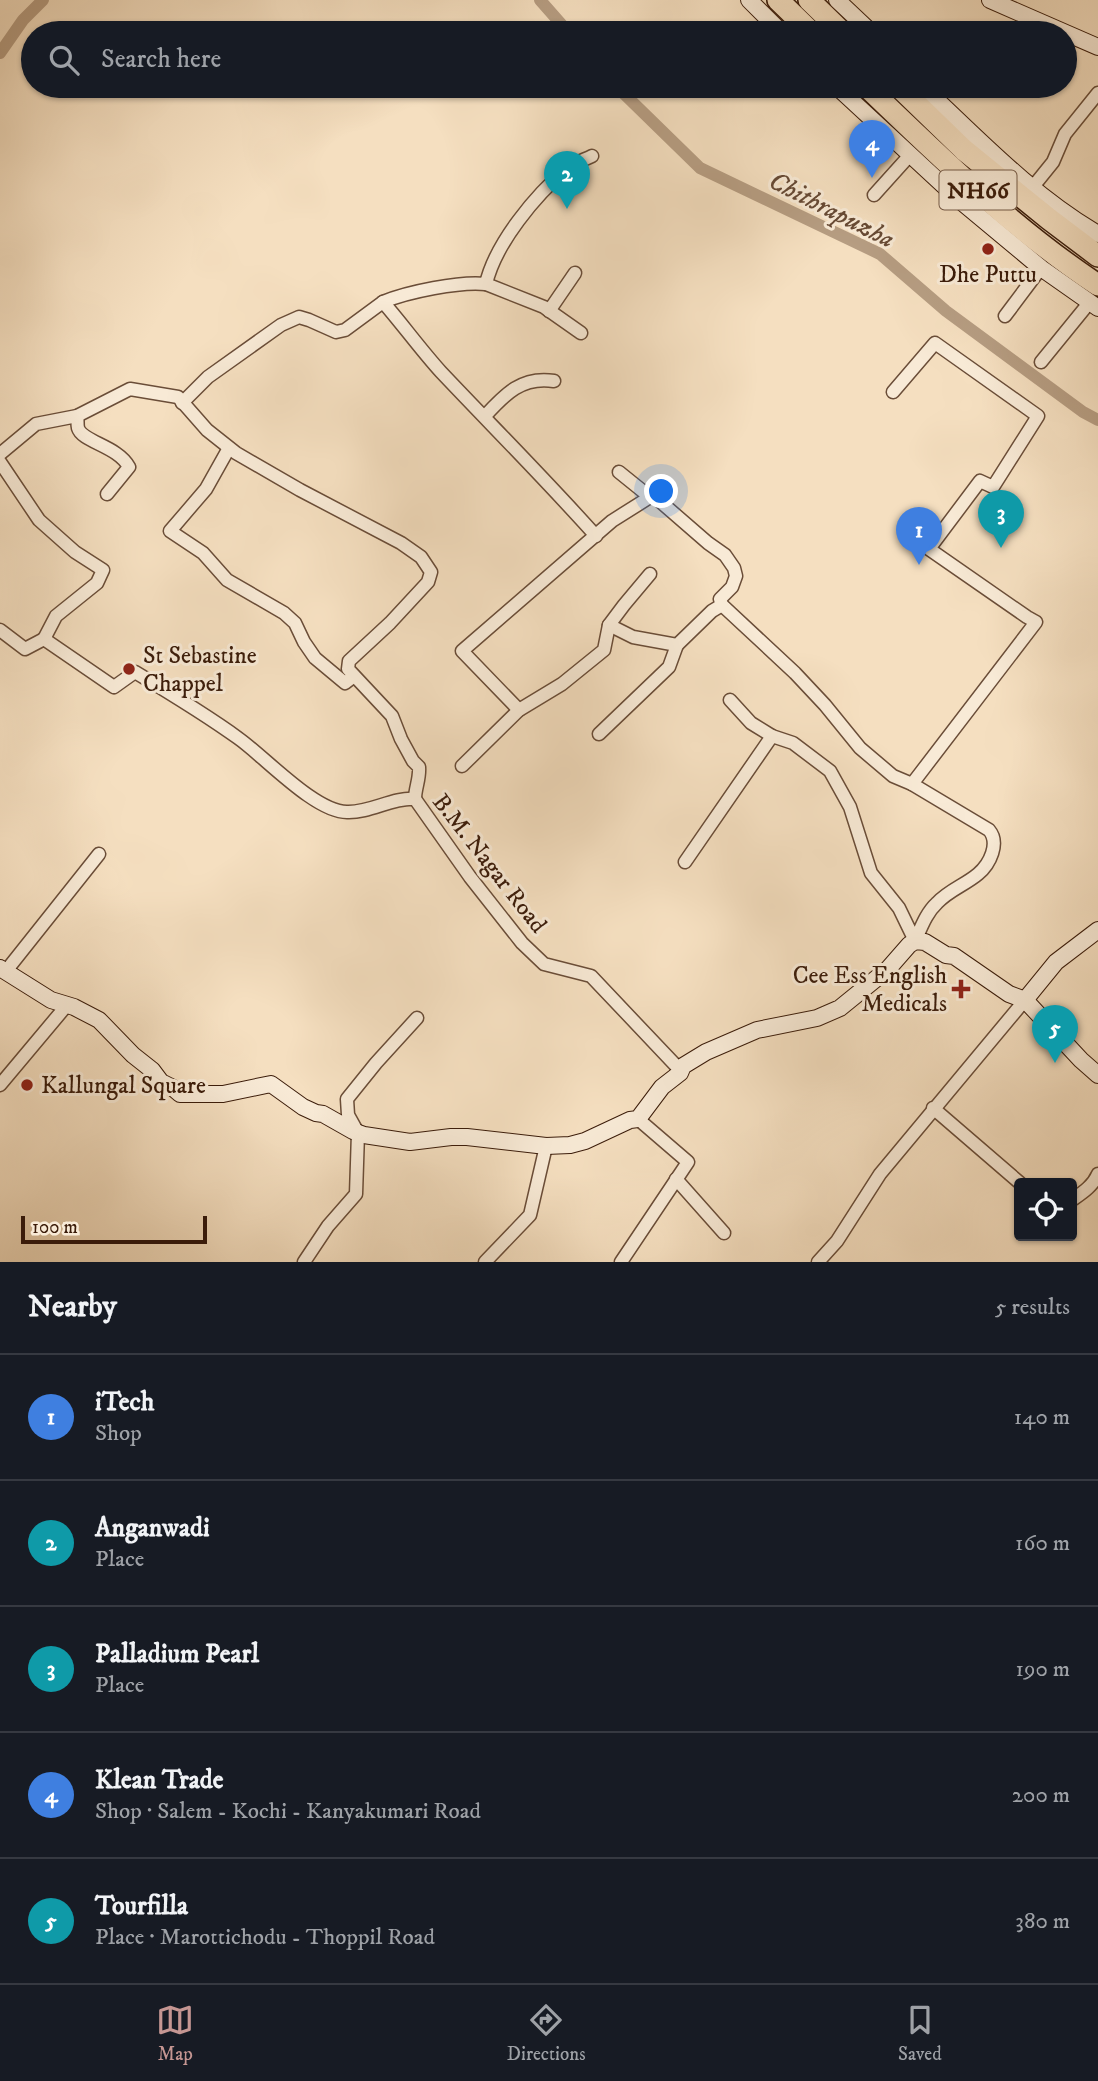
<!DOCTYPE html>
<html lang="en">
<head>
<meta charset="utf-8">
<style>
	:root { --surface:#171b24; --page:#242831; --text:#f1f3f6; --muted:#9ea1a6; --line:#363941; --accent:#c59692 }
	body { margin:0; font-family:"IM FELL DW Pica",serif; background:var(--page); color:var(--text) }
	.controls { position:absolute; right:21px; bottom:21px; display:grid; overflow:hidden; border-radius:7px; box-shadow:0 2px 5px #0004 }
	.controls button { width:63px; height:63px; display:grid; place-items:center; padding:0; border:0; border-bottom:2px solid var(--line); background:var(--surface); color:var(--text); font:35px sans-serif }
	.scale { position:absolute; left:21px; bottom:18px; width:186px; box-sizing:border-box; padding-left:7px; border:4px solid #3b1c0a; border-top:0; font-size:19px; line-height:24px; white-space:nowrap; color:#3b1c0a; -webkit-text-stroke:5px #f8ead6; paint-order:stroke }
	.you { position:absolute; left:662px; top:492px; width:24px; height:24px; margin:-18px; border:5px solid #fff; border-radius:50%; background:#1a73e8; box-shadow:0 0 0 10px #1a73e833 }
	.badge { display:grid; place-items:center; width:46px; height:46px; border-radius:50%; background:var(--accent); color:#fff; font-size:23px; font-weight:700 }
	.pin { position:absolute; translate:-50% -58px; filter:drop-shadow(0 2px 4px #0008) }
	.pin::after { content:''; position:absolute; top:37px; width:24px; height:21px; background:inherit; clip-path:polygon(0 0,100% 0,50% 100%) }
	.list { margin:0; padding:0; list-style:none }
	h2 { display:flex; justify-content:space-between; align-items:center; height:91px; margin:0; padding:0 28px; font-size:30px }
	h2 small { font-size:23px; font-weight:400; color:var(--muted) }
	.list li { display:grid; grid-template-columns:46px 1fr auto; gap:21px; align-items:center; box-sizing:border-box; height:126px; padding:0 28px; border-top:2px solid var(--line) }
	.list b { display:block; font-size:26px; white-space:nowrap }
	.list p { margin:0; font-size:23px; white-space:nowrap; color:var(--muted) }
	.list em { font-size:23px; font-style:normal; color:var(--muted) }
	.icon { flex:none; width:38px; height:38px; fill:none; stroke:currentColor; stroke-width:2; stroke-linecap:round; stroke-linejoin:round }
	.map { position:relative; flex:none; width:1098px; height:1262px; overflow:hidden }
	.search { position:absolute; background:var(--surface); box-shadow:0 2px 5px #0004; left:21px; right:21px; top:21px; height:77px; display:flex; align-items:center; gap:18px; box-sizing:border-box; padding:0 24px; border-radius:38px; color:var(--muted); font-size:26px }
	.sheet { height:721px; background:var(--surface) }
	nav { display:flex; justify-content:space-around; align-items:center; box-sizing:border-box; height:98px; border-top:2px solid var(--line); background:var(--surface); font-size:19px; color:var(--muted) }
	nav a { display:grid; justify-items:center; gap:4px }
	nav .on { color:var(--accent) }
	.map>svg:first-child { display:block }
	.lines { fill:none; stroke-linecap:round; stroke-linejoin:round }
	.canal { stroke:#b69d82; stroke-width:12 }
	.street-casing { stroke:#6a4d38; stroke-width:15 }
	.secondary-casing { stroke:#3b1c0a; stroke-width:18 }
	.highway-casing { stroke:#3b1c0a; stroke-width:24 }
	.street { stroke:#f8ead6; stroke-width:12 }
	.secondary { stroke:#f8ead6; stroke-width:16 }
	.highway { stroke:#f5dfc0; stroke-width:21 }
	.poi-dot { fill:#8f2418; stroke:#f8ead6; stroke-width:2.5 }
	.labels { text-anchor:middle; stroke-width:6; stroke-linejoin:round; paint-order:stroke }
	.shield { fill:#f8ead6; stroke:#745a47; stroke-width:2 }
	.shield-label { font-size:23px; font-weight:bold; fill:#3b1c0a }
	.poi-label { font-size:24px; fill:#3b1c0a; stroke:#f8ead6; text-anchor:start }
	.street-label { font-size:24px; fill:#3b1c0a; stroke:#f8ead6 }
	.water-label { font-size:26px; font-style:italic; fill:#664934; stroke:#f8ead6 }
</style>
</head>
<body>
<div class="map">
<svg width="1098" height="1262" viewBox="0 0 1098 1262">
	<rect width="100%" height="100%" fill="#f5dfc0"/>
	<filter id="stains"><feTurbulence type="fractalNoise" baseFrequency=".00286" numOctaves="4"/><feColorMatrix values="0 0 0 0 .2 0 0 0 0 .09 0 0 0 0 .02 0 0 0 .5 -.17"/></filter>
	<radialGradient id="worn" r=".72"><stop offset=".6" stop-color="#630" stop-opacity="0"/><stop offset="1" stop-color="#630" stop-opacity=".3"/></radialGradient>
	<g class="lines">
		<g class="canal">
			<polyline points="540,0 569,33"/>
			<polyline points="0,53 23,20 43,0"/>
			<polyline points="616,86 700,168 880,254 946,311 1083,412 1098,420"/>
		</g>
		<defs>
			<g id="street">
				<polyline points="1032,188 1053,162 1065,134 1098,93"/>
				<polyline points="874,195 910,155"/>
				<polyline points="486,284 544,307 581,333"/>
				<path d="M383,302C407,292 460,281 486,284C495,244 536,194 567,169C574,163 584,160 592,156"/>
				<polyline points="549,311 575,273"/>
				<polyline points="1005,316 1041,268"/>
				<polyline points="1041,362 1089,303"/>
				<path d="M182,403L208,377L281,325L299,317L309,320L336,332L345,330L383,302C403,325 421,350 441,372C493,427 546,480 596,536"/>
				<path d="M77,416C78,420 77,424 78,428C82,442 118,446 129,467L107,494"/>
				<path d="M485,416C505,394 522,376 554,381"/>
				<polyline points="229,448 206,489 170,531 203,553 227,580 284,613 295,623 304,642 315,658 345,683 354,676"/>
				<path d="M0,454L36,424L77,416L130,389L178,397L207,430L236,453L300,490L401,543L421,557L431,572L428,582L390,623L349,661L348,669L392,716L401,739L413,761L419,767C420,779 415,788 415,799"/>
				<polyline points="0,462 39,520 75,552 103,570 97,583 56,616 44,639"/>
				<polyline points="619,472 650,497"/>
				<polyline points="609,625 633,637 677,645 712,611 722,605"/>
				<path d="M0,630L25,649L44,639L114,687L135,672C170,693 205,714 238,738C265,757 315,812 347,812C370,813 393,797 415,799L470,877L522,943L544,964L591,976L681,1071"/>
				<path d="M730,700L751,723L772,736L793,743L830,771L850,807L871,873L899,908L915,941C921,928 926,913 937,903C949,890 965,885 978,874C990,864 1000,843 989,830L912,784L1036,622L1027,617L929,549L980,481L993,487L1038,416L935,343L893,392"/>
				<polyline points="519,710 462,651 612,521 650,497 655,497 708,543 725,555 734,568 736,576 732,587 720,599 722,605 795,673 825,705 860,748 893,776 912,784"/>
				<polyline points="599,734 669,667 677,645"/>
				<polyline points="462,766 519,710 562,684 604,650 609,625 624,605 650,574"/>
				<polyline points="685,862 772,736"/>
				<polyline points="6,971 99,854"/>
				<polyline points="0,1085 67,1005"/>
				<polyline points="933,1108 1020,1183"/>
				<polyline points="676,1179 724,1233"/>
				<path d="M1072,1200C1082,1193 1093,1186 1098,1174"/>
				<polyline points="304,1262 328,1226 356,1194 358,1133 348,1115 347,1099 376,1063 417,1018"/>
				<polyline points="485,1262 530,1215 546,1146"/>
				<polyline points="621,1262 688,1162 638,1119"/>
				<polyline points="818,1262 837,1241 880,1174 1025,1000"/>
			</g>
			<g id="secondary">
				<polyline points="749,0 782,33"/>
				<polyline points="837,0 872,33"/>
				<polyline points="990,0 1098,47"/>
				<polyline points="836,86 957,198 1041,268 1098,308"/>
				<path d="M922,86C978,138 1031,195 1098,234"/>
				<polyline points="0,968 51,1000 74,1007 99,1020 133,1055 152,1070 161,1082 173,1088 180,1094 223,1094 271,1084 303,1107 316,1113 323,1114 353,1131 364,1135 410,1142 451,1137 467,1137 546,1146 570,1145 585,1141 630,1120 638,1119 662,1087 680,1073 683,1066 706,1052 757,1030 817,1018 840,1008 888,969 909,945 915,941 925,942 946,955 954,956 1009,994 1025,1000 1081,1060 1098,1075"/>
				<polyline points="1025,1000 1056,962 1098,930"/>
			</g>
			<g id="highway">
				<polyline points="778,0 812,33"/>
				<polyline points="809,0 843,33"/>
				<path d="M866,86C939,156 1013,229 1098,285"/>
				<polyline points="898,86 964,150 1049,219 1098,256"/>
			</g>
		</defs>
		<use href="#street" class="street-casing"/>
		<use href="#secondary" class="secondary-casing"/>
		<use href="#highway" class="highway-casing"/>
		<use href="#street" class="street"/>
		<use href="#secondary" class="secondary"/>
		<use href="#highway" class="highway"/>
	</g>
	<g class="poi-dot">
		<circle cx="988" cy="249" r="7"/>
		<circle cx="129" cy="669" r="7"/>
		<path d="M957.5 978.5h7v7h7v7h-7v7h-7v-7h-7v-7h7z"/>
		<circle cx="27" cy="1085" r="7"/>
	</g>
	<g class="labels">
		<rect class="shield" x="939.5" y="170.5" width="77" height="39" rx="5"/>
		<g class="shield-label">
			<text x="978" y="198">NH66</text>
		</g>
		<g class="poi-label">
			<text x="988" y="282" text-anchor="middle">Dhe Puttu</text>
			<text x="143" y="663">St Sebastine<tspan x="143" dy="28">Chappel</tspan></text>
			<text x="947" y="983" text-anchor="end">Cee Ess English<tspan x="947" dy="28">Medicals</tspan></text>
			<text x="41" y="1093">Kallungal Square</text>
		</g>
		<g class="street-label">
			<text transform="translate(490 863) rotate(52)" y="8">B.M. Nagar Road</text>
		</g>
		<g class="water-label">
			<text transform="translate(832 209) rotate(27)" y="9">Chithrapuzha</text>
		</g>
	</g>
	<rect width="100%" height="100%" filter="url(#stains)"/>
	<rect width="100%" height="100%" fill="url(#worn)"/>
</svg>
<div class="controls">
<button><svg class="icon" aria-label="locate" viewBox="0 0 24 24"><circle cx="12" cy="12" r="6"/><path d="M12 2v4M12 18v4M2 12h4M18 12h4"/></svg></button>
</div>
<div class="scale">100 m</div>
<div class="you"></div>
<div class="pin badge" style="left:919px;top:565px;background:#3f7fe0">1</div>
<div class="pin badge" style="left:567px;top:209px;background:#0f9aa8">2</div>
<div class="pin badge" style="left:1001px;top:548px;background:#0f9aa8">3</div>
<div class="pin badge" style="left:872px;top:178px;background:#3f7fe0">4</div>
<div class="pin badge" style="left:1055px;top:1063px;background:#0f9aa8">5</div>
<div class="search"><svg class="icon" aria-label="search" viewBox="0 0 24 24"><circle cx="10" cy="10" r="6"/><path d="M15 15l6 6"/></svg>Search here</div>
</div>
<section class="sheet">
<h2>Nearby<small>5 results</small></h2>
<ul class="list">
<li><span class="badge" style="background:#3f7fe0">1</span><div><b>iTech</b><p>Shop</p></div><em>140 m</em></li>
<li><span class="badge" style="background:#0f9aa8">2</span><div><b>Anganwadi</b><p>Place</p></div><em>160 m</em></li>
<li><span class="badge" style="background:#0f9aa8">3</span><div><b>Palladium Pearl</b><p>Place</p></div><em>190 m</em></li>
<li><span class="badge" style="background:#3f7fe0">4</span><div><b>Klean Trade</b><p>Shop · Salem - Kochi - Kanyakumari Road</p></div><em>200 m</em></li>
<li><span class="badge" style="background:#0f9aa8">5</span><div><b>Tourfilla</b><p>Place · Marottichodu - Thoppil Road</p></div><em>380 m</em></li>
</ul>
</section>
<nav>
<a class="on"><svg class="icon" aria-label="map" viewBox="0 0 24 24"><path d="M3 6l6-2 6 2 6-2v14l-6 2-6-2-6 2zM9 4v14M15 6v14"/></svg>Map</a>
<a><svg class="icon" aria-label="directions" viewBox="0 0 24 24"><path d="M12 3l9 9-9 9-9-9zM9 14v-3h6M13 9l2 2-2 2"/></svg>Directions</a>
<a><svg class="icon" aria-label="saved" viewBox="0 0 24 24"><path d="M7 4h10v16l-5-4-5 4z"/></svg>Saved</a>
</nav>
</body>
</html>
